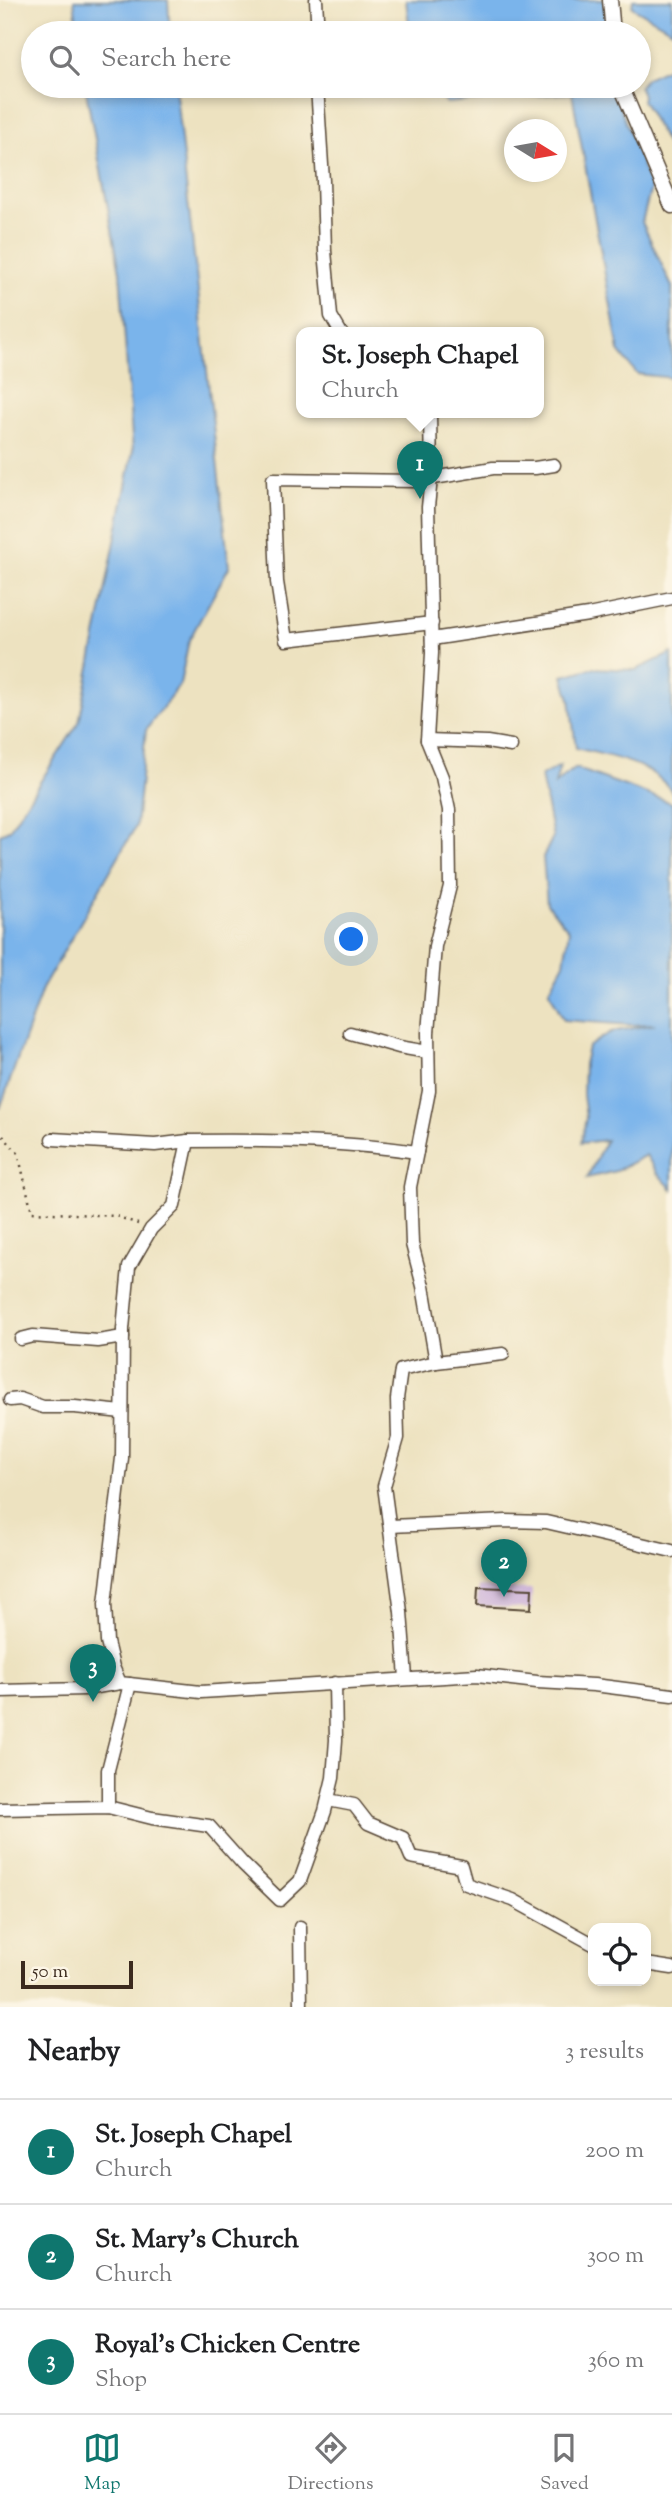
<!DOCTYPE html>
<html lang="en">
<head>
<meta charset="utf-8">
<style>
	:root { --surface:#fff; --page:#f2f2f2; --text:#202124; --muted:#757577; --line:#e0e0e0; --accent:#0f766e }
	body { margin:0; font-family:"Sorts Mill Goudy",serif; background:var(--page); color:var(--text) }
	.controls { position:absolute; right:21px; bottom:21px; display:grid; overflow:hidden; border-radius:14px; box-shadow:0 4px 10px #0003 }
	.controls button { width:63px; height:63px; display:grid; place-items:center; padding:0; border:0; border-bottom:2px solid var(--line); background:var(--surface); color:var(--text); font:35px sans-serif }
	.compass { position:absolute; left:504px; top:119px; width:63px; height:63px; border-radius:50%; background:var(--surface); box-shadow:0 4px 10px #0003; rotate:101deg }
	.scale { position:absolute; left:21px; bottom:18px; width:112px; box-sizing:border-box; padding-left:7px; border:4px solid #3b2a1e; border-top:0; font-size:19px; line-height:24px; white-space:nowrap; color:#3b2a1e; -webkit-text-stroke:5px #fcf5e5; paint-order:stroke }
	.you { position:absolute; left:352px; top:940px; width:24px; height:24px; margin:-18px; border:5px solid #fff; border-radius:50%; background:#1a73e8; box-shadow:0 0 0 10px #1a73e833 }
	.badge { display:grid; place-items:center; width:46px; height:46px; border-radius:50%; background:var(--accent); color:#fff; font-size:23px; font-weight:700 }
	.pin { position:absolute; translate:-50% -58px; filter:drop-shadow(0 2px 4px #0008) }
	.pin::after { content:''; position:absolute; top:37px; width:24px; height:21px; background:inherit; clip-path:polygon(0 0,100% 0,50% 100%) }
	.popup { position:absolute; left:296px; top:327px; width:248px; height:91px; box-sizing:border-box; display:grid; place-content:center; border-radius:14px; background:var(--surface); filter:drop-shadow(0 2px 5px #0005); font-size:23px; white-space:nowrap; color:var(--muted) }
	.popup b { font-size:26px; color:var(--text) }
	.popup::after { content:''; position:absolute; left:50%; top:100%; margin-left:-14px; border:14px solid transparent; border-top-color:var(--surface) }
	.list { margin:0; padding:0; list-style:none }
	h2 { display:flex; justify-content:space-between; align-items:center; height:91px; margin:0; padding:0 28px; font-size:30px }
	h2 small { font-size:23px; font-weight:400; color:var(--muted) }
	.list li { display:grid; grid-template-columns:46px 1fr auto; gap:21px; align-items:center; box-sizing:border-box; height:105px; padding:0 28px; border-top:2px solid var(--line) }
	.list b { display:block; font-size:26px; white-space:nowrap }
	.list p { margin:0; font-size:23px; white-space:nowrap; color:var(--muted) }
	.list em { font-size:23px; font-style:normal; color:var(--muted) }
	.icon { flex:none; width:38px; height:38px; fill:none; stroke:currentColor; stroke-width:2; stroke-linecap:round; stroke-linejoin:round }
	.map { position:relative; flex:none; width:672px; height:2007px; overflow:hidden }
	.search { position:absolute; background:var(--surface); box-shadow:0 4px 10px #0003; left:21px; right:21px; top:21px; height:77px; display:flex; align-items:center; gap:18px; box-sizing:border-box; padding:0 24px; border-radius:38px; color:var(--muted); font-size:26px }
	.sheet { height:406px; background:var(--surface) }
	nav { display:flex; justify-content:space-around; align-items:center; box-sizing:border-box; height:98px; border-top:2px solid var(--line); background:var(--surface); font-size:19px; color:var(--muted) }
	nav a { display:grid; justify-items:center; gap:4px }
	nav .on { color:var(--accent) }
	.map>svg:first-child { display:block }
	.water { fill:#7ab4eb; stroke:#5a6f84; stroke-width:2 }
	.building { fill:#c9aed9 }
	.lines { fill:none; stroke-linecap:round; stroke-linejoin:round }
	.minor-casing { stroke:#564636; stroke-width:15 }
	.tertiary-casing { stroke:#564636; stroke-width:17 }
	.path { stroke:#564636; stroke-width:2.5; stroke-dasharray:2 5; stroke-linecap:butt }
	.minor { stroke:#fff; stroke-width:12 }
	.tertiary { stroke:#fff; stroke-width:14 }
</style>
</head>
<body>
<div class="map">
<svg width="672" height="2007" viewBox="0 0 672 2007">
	<rect width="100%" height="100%" fill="#fcf5e5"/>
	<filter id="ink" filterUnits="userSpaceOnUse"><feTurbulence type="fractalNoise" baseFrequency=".0143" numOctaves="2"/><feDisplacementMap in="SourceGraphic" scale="14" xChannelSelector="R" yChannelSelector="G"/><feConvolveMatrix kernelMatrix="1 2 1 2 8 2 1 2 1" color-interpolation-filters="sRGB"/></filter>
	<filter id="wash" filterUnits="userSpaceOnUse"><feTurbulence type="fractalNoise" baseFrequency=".00686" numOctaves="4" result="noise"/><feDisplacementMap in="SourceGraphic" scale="28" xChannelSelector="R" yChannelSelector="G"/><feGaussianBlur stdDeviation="1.57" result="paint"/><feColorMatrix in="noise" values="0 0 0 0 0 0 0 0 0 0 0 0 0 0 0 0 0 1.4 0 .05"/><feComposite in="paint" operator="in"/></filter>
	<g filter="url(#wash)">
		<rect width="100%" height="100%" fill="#ede2c0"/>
		<g class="water">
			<polygon points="74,0 168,0 170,33 78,33"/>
			<polygon points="406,0 607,0 609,33 428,33 409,25"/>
			<polygon points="633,0 672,0 672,30 632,7"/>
			<polygon points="672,66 672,153 642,100 643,96 639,87 646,78"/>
			<polygon points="85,86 175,86 229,567 189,640 180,684 146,730 136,826 42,989 0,1109 0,834 9,830 79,722 133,451 120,272"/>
			<polygon points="430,86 612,86 651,188 642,222 672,287 672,378 637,374 619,351 572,93 447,103 429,88"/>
			<path d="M672,653V792C651,761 609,757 576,748L570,699L563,676L593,668L636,670Z"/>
			<polygon points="560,766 555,784 575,768 672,803 672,1189 657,1173 646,1155 616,1171 587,1178 606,1140 581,1143 586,1118 583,1095 584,1064 588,1047 611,1032 655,1024 631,1025 564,1020 549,991 564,963 569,930 547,904 543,857 553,837 541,776"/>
		</g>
		<g id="blocks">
			<polygon class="building" points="478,1587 532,1589 531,1609 477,1606"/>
		</g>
	</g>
	<g filter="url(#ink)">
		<use href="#blocks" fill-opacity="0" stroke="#564636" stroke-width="2"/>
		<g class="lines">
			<defs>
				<g id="minor">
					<polyline points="316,0 318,33"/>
					<polyline points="317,86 323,181 325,251 331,316 341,333"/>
					<polyline points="432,623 286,640 277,582 273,479 416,481 493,468 535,468 554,465"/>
					<polyline points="432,639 588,615 672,598"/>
					<polyline points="427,740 487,742 511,746"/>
					<polyline points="350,1033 399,1047 428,1052"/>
					<polyline points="52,1139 155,1145 188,1141"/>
					<path d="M417,1152C341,1141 264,1140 188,1141L174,1206L151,1229L129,1267L123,1329L122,1458L105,1604L107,1642L113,1667L120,1683L201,1692L477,1675L537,1682L594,1685L672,1695"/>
					<polyline points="21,1339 33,1336 98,1341 123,1337"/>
					<polyline points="436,1362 503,1354"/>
					<polyline points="10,1400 20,1399 43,1407 75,1407 122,1412"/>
					<polyline points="390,1526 506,1521 546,1522 672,1551"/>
					<polyline points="406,1678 401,1612 384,1486 398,1438 397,1399 401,1370 436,1362 423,1286 412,1244 410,1187 429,1091 428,1033 435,946 450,886 449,810 442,777 427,740 432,653 428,507 431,478 430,413"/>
					<polyline points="0,1691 85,1689 120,1683"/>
					<polyline points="328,1800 354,1805 368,1823 403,1838 411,1857 461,1866 466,1884 513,1900 593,1944"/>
					<polyline points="108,1807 108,1770 130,1684"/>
					<polyline points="0,1809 108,1807 152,1818 209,1826 243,1864 280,1900 300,1881 325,1811 333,1778 336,1740 335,1683"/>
					<polyline points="300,1927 301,2007"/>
					<polyline points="646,1964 672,1968"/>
				</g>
				<g id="tertiary">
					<polyline points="610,0 613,33"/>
					<polyline points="621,86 672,206"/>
				</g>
			</defs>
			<use href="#minor" class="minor-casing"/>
			<use href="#tertiary" class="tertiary-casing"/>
			<polyline class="path" points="3,1136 18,1153 32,1212 116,1216 138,1224"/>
			<use href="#minor" class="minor"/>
			<use href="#tertiary" class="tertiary"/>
		</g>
	</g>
</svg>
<div class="controls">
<button><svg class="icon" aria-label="locate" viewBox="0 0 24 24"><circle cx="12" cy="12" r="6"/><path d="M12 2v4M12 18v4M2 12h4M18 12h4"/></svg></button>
</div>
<svg class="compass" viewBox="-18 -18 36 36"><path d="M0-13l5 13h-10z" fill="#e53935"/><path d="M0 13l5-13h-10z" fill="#757577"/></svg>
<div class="scale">50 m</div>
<div class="you"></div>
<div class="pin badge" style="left:420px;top:499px">1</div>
<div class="popup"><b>St. Joseph Chapel</b>Church</div>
<div class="pin badge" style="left:504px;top:1597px">2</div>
<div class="pin badge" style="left:93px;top:1702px">3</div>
<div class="search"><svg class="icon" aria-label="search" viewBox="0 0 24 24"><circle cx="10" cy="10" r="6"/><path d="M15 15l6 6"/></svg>Search here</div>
</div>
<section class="sheet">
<h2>Nearby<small>3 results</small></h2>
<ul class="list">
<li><span class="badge">1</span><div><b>St. Joseph Chapel</b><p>Church</p></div><em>200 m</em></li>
<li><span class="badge">2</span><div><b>St. Mary's Church</b><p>Church</p></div><em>300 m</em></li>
<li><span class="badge">3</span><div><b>Royal's Chicken Centre</b><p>Shop</p></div><em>360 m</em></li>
</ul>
</section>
<nav>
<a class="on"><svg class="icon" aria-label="map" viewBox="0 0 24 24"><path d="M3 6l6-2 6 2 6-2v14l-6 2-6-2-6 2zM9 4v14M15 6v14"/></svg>Map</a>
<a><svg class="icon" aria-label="directions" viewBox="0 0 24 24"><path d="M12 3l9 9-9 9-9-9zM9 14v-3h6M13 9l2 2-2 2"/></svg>Directions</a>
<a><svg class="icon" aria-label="saved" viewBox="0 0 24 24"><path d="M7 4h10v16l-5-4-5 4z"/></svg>Saved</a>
</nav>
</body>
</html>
